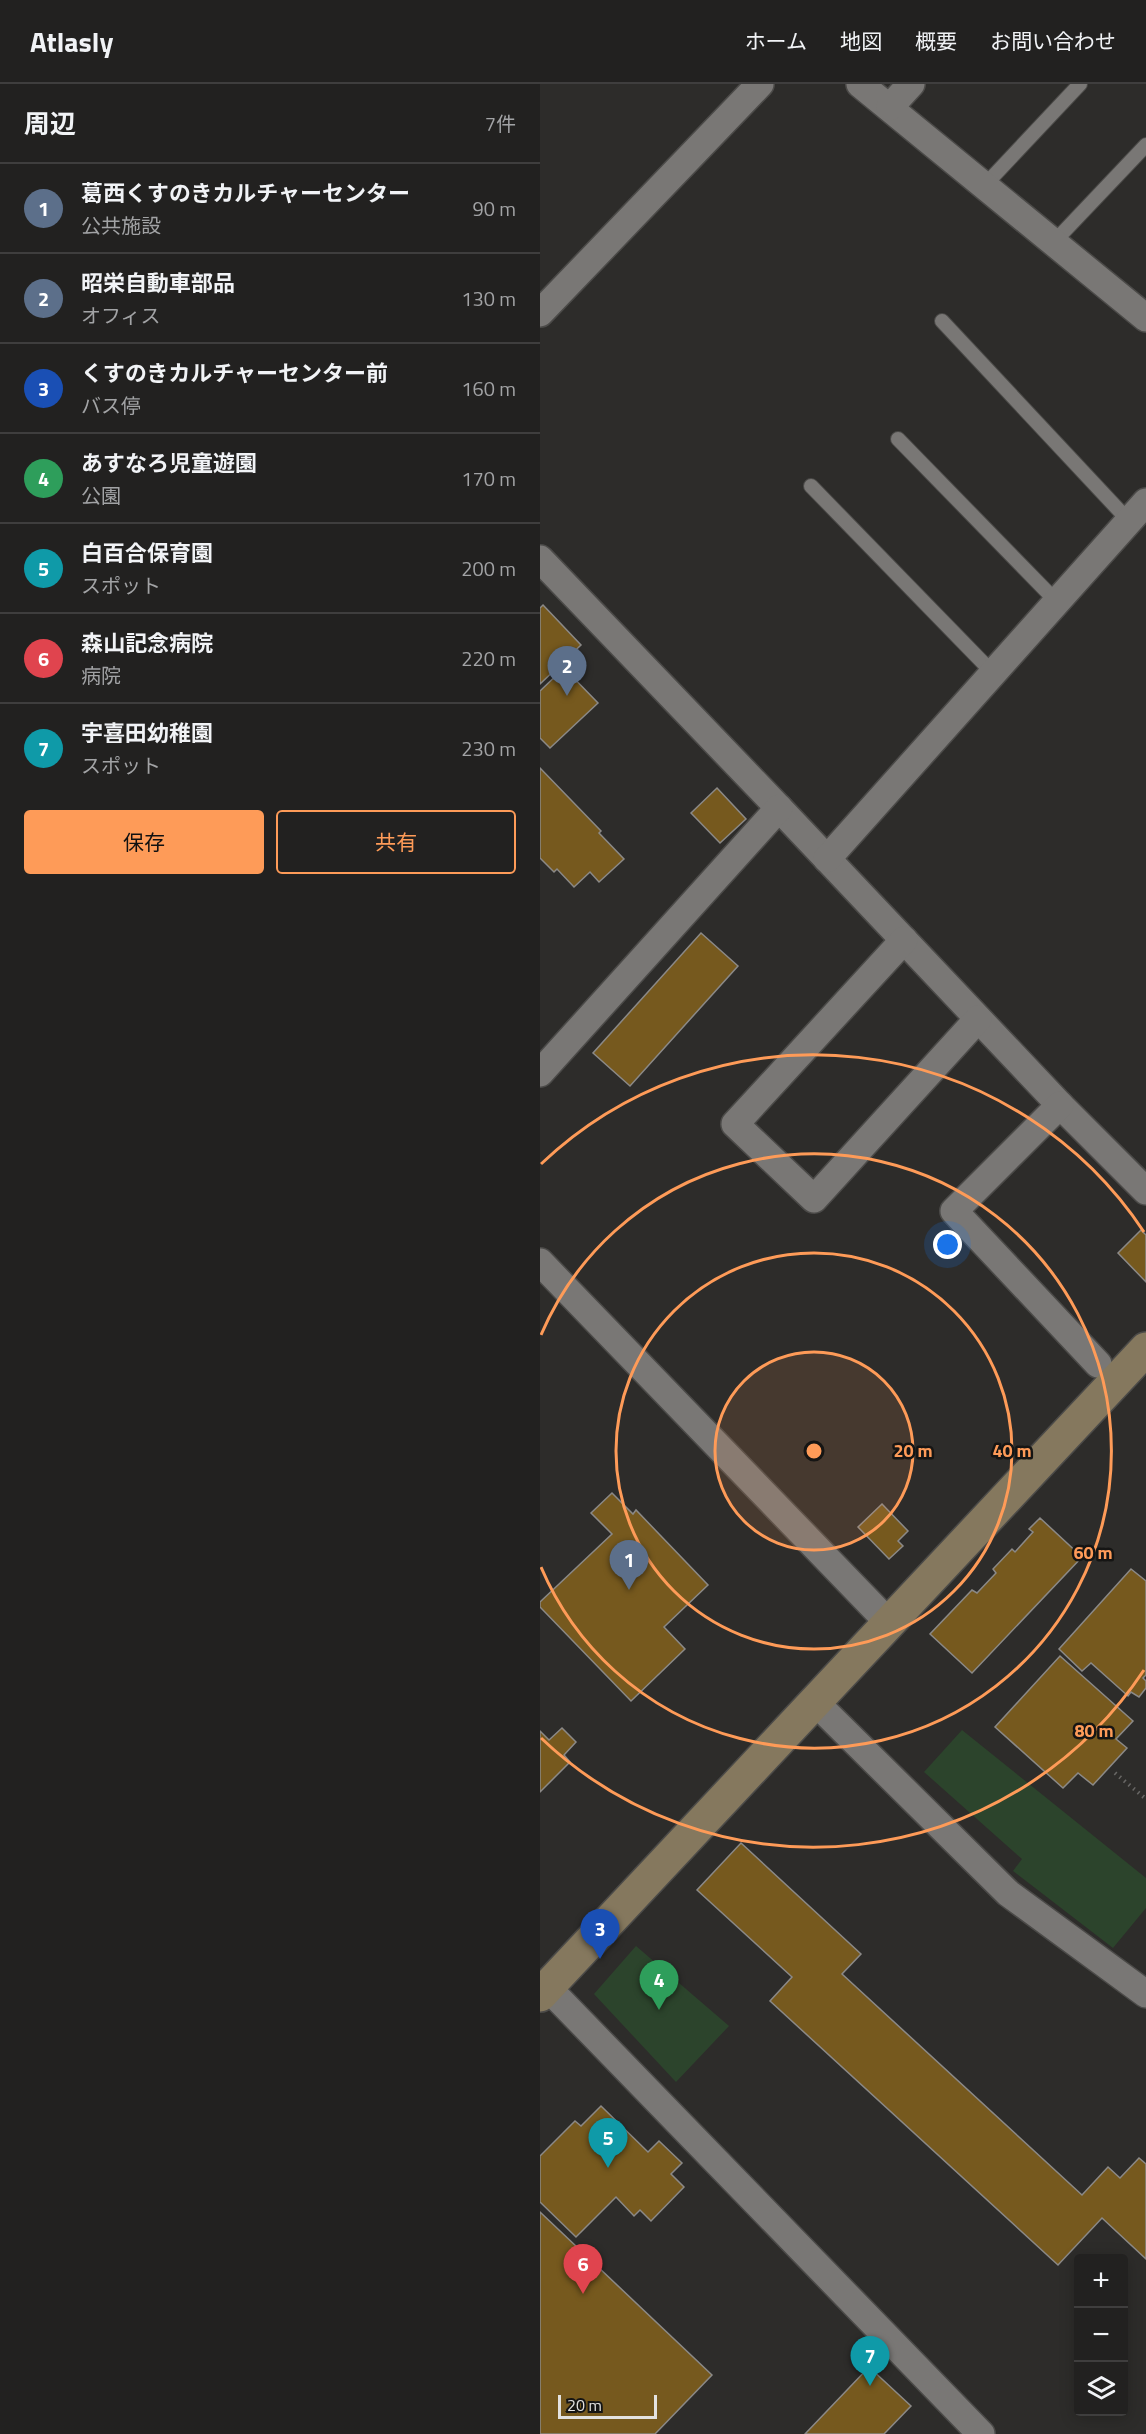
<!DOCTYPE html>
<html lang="ja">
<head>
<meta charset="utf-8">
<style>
	:root { --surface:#222120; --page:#2a2929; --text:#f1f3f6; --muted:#a2a3a5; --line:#3f3e3e; --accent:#fe9b58 }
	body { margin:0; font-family:"Titillium Web","Noto Sans JP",sans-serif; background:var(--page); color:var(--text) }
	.controls { position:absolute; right:18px; bottom:18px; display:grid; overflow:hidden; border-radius:6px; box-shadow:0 3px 15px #0003 }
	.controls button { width:54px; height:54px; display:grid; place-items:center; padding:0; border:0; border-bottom:2px solid var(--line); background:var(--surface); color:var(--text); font:30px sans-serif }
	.scale { position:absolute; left:18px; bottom:15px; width:99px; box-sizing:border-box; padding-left:6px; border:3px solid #e3e2e0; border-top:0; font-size:16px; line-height:21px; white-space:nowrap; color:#e3e2e0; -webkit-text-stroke:4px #151514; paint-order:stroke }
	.you { position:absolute; left:408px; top:1161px; width:21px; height:21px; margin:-15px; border:4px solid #fff; border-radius:50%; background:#1a73e8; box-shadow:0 0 0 9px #1a73e833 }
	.badge { display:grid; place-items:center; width:39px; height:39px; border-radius:50%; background:var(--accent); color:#fff; font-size:20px; font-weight:700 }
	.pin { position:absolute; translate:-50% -50px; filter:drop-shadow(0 2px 3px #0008) }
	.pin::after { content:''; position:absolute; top:32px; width:21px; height:18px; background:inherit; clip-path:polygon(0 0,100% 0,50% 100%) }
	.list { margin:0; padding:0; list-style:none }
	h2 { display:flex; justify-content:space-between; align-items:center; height:78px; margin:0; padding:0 24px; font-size:26px }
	h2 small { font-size:20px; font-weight:400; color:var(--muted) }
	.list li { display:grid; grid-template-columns:39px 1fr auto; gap:18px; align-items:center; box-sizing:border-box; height:90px; padding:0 24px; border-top:2px solid var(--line) }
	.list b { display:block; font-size:22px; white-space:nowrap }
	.list p { margin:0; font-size:20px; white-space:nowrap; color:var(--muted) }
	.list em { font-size:20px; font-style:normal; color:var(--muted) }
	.actions { display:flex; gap:12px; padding:18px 24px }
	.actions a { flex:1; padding:14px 0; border:2px solid var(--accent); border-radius:6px; text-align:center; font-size:21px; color:var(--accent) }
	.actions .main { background:var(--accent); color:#111 }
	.icon { flex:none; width:33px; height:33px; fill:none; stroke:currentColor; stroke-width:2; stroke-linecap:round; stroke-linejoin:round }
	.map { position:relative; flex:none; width:606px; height:2350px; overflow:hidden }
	header { display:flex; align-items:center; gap:36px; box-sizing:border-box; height:84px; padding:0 30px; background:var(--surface); border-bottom:2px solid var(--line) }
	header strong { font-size:28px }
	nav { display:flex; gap:33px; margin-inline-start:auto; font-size:21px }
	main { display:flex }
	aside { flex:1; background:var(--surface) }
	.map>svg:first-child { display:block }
	.green { fill:#2c442c }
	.building { fill:#76591e; stroke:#8b8987; stroke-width:1.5 }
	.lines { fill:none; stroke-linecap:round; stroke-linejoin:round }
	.lane-casing { stroke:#4b4a48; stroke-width:16 }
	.street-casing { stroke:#4b4a48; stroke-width:30 }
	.secondary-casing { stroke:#4b4a48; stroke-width:36 }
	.path { stroke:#686765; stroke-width:4; stroke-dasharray:1.5 4.5; stroke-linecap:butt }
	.lane { stroke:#797775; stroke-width:14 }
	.street { stroke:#797775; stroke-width:27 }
	.secondary { stroke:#85785e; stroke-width:33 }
	.ring { fill:none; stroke:#fe9b58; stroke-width:3 }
	.centre { fill:#fe9b58; stroke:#151514; stroke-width:3 }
	.ring-label { font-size:18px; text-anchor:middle; font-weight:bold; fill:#fe9b58; stroke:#151514; stroke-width:5; stroke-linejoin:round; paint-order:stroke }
</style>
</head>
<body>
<header>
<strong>Atlasly</strong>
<nav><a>ホーム</a><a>地図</a><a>概要</a><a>お問い合わせ</a></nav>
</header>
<main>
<aside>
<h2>周辺<small>7件</small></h2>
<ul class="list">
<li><span class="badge" style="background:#5c6f8a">1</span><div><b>葛西くすのきカルチャーセンター</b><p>公共施設</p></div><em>90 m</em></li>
<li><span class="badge" style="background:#5c6f8a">2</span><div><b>昭栄自動車部品</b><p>オフィス</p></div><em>130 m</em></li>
<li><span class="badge" style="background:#1a4fb4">3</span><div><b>くすのきカルチャーセンター前</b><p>バス停</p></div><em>160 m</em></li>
<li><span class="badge" style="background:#2e9e5b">4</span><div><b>あすなろ児童遊園</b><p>公園</p></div><em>170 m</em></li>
<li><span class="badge" style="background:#0f9aa8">5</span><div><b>白百合保育園</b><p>スポット</p></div><em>200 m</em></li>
<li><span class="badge" style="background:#e0444e">6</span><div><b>森山記念病院</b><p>病院</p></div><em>220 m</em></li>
<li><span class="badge" style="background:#0f9aa8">7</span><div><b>宇喜田幼稚園</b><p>スポット</p></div><em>230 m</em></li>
</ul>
<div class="actions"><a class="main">保存</a><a>共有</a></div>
</aside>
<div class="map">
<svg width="606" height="2350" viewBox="0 0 606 2350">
	<rect width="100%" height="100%" fill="#2d2c2a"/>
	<g class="green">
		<polygon points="422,1646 606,1794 606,1824 573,1864 473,1787 482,1775 384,1688"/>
		<polygon points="96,1862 189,1942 136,1998 54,1910"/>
	</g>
	<g class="building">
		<polygon points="3,521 41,561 0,600 0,524"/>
		<polygon points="24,584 58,619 10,664 0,654 0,607"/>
		<polygon points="0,684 61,747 59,749 84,775 59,798 50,788 34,803 17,785 14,788 0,774"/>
		<polygon points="177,704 206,735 180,759 151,729"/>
		<polygon points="161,849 198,882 90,1002 53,969"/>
		<polygon points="601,1146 606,1151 606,1198 578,1169"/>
		<polygon points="72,1409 93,1430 96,1426 168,1501 124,1543 145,1565 91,1617 0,1523 0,1518 72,1450 51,1429"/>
		<polygon points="342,1420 368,1447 358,1457 363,1462 349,1475 318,1443"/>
		<polygon points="500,1434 542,1473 432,1589 390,1550 432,1506 437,1509 456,1489 453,1485 472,1465 475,1468 493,1448 489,1445"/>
		<polygon points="591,1485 606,1497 606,1591 603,1594 606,1597 606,1604 599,1613 591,1608 588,1612 551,1579 542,1587 519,1565"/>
		<polygon points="520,1572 593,1637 576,1655 587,1664 553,1701 538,1689 523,1704 455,1643"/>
		<polygon points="22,1644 36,1658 24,1671 30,1678 0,1708 0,1647 9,1656"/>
		<polygon points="201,1759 321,1870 302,1890 542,2111 568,2083 580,2094 599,2074 606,2080 606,2175 562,2134 518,2181 230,1917 252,1893 157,1806"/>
		<polygon points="61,2022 108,2068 119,2057 142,2079 131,2090 144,2103 111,2137 100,2126 94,2132 76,2113 36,2153 0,2118 0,2072 35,2037 41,2042"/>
		<polygon points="0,2128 172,2291 115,2350 0,2350"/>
		<polygon points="329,2283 371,2322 344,2350 265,2350"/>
	</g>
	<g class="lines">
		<defs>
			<g id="lane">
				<polyline points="445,101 540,0"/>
				<polyline points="514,158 606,61"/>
				<polyline points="402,237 589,437"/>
				<polyline points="358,355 517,518"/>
				<polyline points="271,402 453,589"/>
			</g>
			<g id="street">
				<polyline points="320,0 606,234"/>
				<polyline points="350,23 371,0"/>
				<polyline points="0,229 220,0"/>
				<polyline points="0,475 239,724 520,1021 606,1107"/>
				<polyline points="287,775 606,418"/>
				<polyline points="364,856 195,1040 274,1115 438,935"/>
				<polyline points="0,989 239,724"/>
				<polyline points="520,1021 414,1127 558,1280"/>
				<polyline points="0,1178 349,1539"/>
				<polyline points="275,1618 468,1809 606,1910"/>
				<polyline points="7,1903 441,2350"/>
			</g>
			<polyline id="secondary" points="0,1911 606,1265"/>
		</defs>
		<use href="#lane" class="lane-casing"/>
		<use href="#street" class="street-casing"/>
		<use href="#secondary" class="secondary-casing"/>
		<polyline class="path" points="575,1689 606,1715"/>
		<use href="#lane" class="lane"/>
		<use href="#street" class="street"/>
		<use href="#secondary" class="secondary"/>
	</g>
	<circle cx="274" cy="1367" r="99" fill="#fe9b58" fill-opacity=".12"/>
	<g class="ring">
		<circle cx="274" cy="1367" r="99"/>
		<circle cx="274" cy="1367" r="198"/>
		<path d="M1 1251A297 297 0 1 1 1 1483"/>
		<path d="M604 1586A396 396 0 0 1 1 1654M1 1080A396 396 0 0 1 604 1148"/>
	</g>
	<circle cx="274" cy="1367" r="9" class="centre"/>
	<g class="ring-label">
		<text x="373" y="1373">20 m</text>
		<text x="472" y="1373">40 m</text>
		<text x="553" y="1475">60 m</text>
		<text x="554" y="1653">80 m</text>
	</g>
</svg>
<div class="controls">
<button>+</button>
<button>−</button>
<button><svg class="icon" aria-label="layers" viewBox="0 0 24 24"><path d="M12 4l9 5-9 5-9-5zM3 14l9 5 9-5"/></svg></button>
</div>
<div class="scale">20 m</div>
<div class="you"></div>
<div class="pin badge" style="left:89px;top:1506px;background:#5c6f8a">1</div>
<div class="pin badge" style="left:27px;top:612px;background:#5c6f8a">2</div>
<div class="pin badge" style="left:60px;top:1875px;background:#1a4fb4">3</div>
<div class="pin badge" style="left:119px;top:1926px;background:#2e9e5b">4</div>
<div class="pin badge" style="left:68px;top:2084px;background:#0f9aa8">5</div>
<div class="pin badge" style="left:43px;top:2210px;background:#e0444e">6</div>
<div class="pin badge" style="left:330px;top:2302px;background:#0f9aa8">7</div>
</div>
</main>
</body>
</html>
